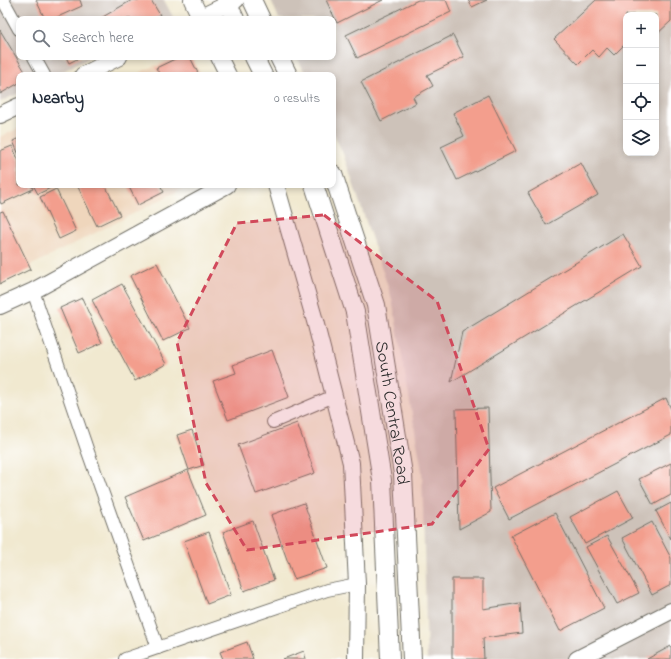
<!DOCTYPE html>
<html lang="en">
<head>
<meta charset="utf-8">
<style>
	:root { --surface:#fff; --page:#f6f6f7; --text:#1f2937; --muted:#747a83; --line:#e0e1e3 }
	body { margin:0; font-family:"Indie Flower",sans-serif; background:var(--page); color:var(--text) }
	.controls { position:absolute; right:12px; top:12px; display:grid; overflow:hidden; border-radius:8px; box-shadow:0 2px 6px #0003 }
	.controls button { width:36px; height:36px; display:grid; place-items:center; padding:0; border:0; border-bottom:1px solid var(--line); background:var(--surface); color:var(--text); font:20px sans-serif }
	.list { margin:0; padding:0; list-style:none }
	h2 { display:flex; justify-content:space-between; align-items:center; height:52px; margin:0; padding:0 16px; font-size:17px }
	h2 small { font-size:13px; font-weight:400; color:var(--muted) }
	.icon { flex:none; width:22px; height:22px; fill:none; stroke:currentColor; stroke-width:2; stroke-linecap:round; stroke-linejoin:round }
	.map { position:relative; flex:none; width:671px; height:659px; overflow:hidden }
	.search { position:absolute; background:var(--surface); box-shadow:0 2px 6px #0003; left:16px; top:16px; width:320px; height:44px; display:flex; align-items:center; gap:10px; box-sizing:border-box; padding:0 14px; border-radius:8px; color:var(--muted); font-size:15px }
	.panel { position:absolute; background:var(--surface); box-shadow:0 2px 6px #0003; left:16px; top:72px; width:320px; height:116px; border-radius:8px }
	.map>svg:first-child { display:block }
	.built { fill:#efd6bc }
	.industrial { fill:#cdc2b9; fill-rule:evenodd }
	.building { fill:#f39e8d }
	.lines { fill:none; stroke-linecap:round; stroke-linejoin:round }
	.minor-casing { stroke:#706e65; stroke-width:14 }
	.tertiary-casing { stroke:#706e65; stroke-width:18 }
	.secondary-casing { stroke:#706e65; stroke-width:20 }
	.minor { stroke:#fff; stroke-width:12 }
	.tertiary { stroke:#fff; stroke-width:16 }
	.secondary { stroke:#fff; stroke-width:18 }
	.marked { fill:#d1495b; fill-opacity:0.2; stroke:#d1495b; stroke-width:3; stroke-dasharray:8 5; stroke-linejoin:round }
	.labels { text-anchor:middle; stroke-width:3.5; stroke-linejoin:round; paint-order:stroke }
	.street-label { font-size:18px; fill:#2b2b2b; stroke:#fff }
</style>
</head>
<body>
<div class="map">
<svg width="671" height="659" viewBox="0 0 671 659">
	<rect width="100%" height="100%" fill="#fff"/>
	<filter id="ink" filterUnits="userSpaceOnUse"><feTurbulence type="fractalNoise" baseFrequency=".025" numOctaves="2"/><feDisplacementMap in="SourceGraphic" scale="8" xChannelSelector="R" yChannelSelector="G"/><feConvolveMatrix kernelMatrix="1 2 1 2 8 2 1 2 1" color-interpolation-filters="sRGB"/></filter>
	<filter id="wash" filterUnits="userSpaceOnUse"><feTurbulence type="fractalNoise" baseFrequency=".012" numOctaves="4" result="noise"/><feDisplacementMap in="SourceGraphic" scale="16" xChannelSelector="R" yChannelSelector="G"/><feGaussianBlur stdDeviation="0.9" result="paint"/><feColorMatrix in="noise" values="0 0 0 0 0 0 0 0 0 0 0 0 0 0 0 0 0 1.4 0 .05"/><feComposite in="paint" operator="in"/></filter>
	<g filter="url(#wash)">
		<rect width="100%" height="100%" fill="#f1e9d0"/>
		<g class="built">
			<polygon points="173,57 192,57 201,75 134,75"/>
			<polygon points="19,128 19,185 190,185 0,281 0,137"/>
		</g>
		<g class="industrial">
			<polygon points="0,0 164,0 173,17 169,19 19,19 19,57 92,57 55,75 19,75 19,93 0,102"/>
			<path d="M271,0H671V659H427L422,471L392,299L344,156L333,132V75H306L297,57H333V19H279ZM626,15H656V153H626Z"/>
		</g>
		<g id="blocks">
			<g class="building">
				<polygon points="36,0 80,0 82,6 53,19 45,19"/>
				<polygon points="132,0 151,0 160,15 153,19 102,19 101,18"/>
				<polygon points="326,0 383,0 337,23"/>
				<polygon points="418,0 446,0 451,12 357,58 346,35"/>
				<polygon points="468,0 487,0 472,7"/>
				<polygon points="596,0 671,0 671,21 656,35 656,15 626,15 626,43 614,55 607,48 599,57 592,50 578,64 554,39"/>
				<polygon points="0,30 27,75 19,75 19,83 0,94"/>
				<polygon points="453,35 464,57 427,75 433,86 413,97 416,103 381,121 361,82"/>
				<polygon points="66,57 81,57 69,63"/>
				<polygon points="179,57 190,57 199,75 160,75 156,68"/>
				<polygon points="488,95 516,151 457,180 441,147 464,136 453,113"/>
				<polygon points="19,138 19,155 13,141"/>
				<polygon points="12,146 19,161 19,185 31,185 33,189 1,204 0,201 0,151"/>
				<polygon points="581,163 598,195 546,225 528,193"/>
				<polygon points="33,185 57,185 38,194"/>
				<polygon points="77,185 105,185 120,215 97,226"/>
				<polygon points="128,185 160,185 164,192 138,205"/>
				<polygon points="56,189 76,231 59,239 40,197"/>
				<polygon points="3,211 31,269 0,284 0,212"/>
				<polygon points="623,234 642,266 451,382 462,332"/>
				<polygon points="157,263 190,328 163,341 130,276"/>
				<polygon points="122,284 166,364 135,381 92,300"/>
				<polygon points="82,298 102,343 79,353 60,308"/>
				<polygon points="272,350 289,397 228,420 213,381 236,373 233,365"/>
				<polygon points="666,398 671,409 671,435 509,519 493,488"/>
				<polygon points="488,408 491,512 459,529 456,409"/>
				<polygon points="297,423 315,473 256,494 238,445"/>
				<polygon points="192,430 204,465 189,470 177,435"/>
				<polygon points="671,463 671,495 653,505 639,479"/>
				<polygon points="188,470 206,515 144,541 125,497"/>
				<polygon points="618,491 633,518 585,544 570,517"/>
				<polygon points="304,503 327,568 294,579 271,515"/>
				<polygon points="671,503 671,539 656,511"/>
				<polygon points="555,513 604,608 560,631 511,536"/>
				<polygon points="253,521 274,580 244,591 223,532"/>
				<polygon points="652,522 671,558 671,585 652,595 622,538"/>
				<polygon points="209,532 231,595 207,604 184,541"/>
				<polygon points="607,536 639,593 617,604 586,547"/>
				<polygon points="452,579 483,579 483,609 520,603 522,633 483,638 484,659 452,659"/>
				<polygon points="247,642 253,659 223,659 220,652"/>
				<polygon points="671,646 671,659 647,659"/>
				<polygon points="304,651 306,659 283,659"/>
			</g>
		</g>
	</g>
	<g filter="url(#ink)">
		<use href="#blocks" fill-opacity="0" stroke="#706e65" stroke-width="1"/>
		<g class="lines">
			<defs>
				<g id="minor">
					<polyline points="3,0 19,29"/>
					<polyline points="34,57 44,75"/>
					<polyline points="33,291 87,449 158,648"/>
					<polyline points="273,422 334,396"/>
					<polyline points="125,659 327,590 357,584"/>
				</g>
				<g id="tertiary">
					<polyline points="192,0 201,19"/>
					<polyline points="197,19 236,0"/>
					<polyline points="219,57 228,75"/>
					<polyline points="83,75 119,57"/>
					<polyline points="0,115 19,106"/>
					<polyline points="276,185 315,321 351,463 357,584 356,659"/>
					<polyline points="0,306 33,291 227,185"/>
					<polyline points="577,659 671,611"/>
				</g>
				<g id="secondary">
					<polyline points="226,0 235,19"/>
					<polyline points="252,0 261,19"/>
					<polyline points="254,57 263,75"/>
					<polyline points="279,57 288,75"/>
					<path id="s1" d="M333,174L376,305L403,474L412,659"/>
					<polyline points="314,185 355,312 382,480 390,659"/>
				</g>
			</defs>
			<use href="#minor" class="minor-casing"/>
			<use href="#tertiary" class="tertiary-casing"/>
			<use href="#secondary" class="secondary-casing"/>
			<use href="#minor" class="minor"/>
			<use href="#tertiary" class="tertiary"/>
			<use href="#secondary" class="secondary"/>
		</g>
	</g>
	<path class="marked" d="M324,215L437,301L489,449L432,524L247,550L206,483L177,342L237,223Z"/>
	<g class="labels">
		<g class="street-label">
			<text dy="6" stroke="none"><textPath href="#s1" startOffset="247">South Central Road</textPath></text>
		</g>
	</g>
</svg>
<div class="controls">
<button>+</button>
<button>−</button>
<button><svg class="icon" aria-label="locate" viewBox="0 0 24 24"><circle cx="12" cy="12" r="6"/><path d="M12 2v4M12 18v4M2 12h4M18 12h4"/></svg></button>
<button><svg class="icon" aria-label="layers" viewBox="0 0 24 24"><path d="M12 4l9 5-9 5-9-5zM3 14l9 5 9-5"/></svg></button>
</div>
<div class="search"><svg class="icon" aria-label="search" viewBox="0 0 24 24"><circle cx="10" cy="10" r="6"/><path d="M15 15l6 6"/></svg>Search here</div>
<section class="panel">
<h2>Nearby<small>0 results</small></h2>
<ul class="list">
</ul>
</section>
</div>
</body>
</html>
